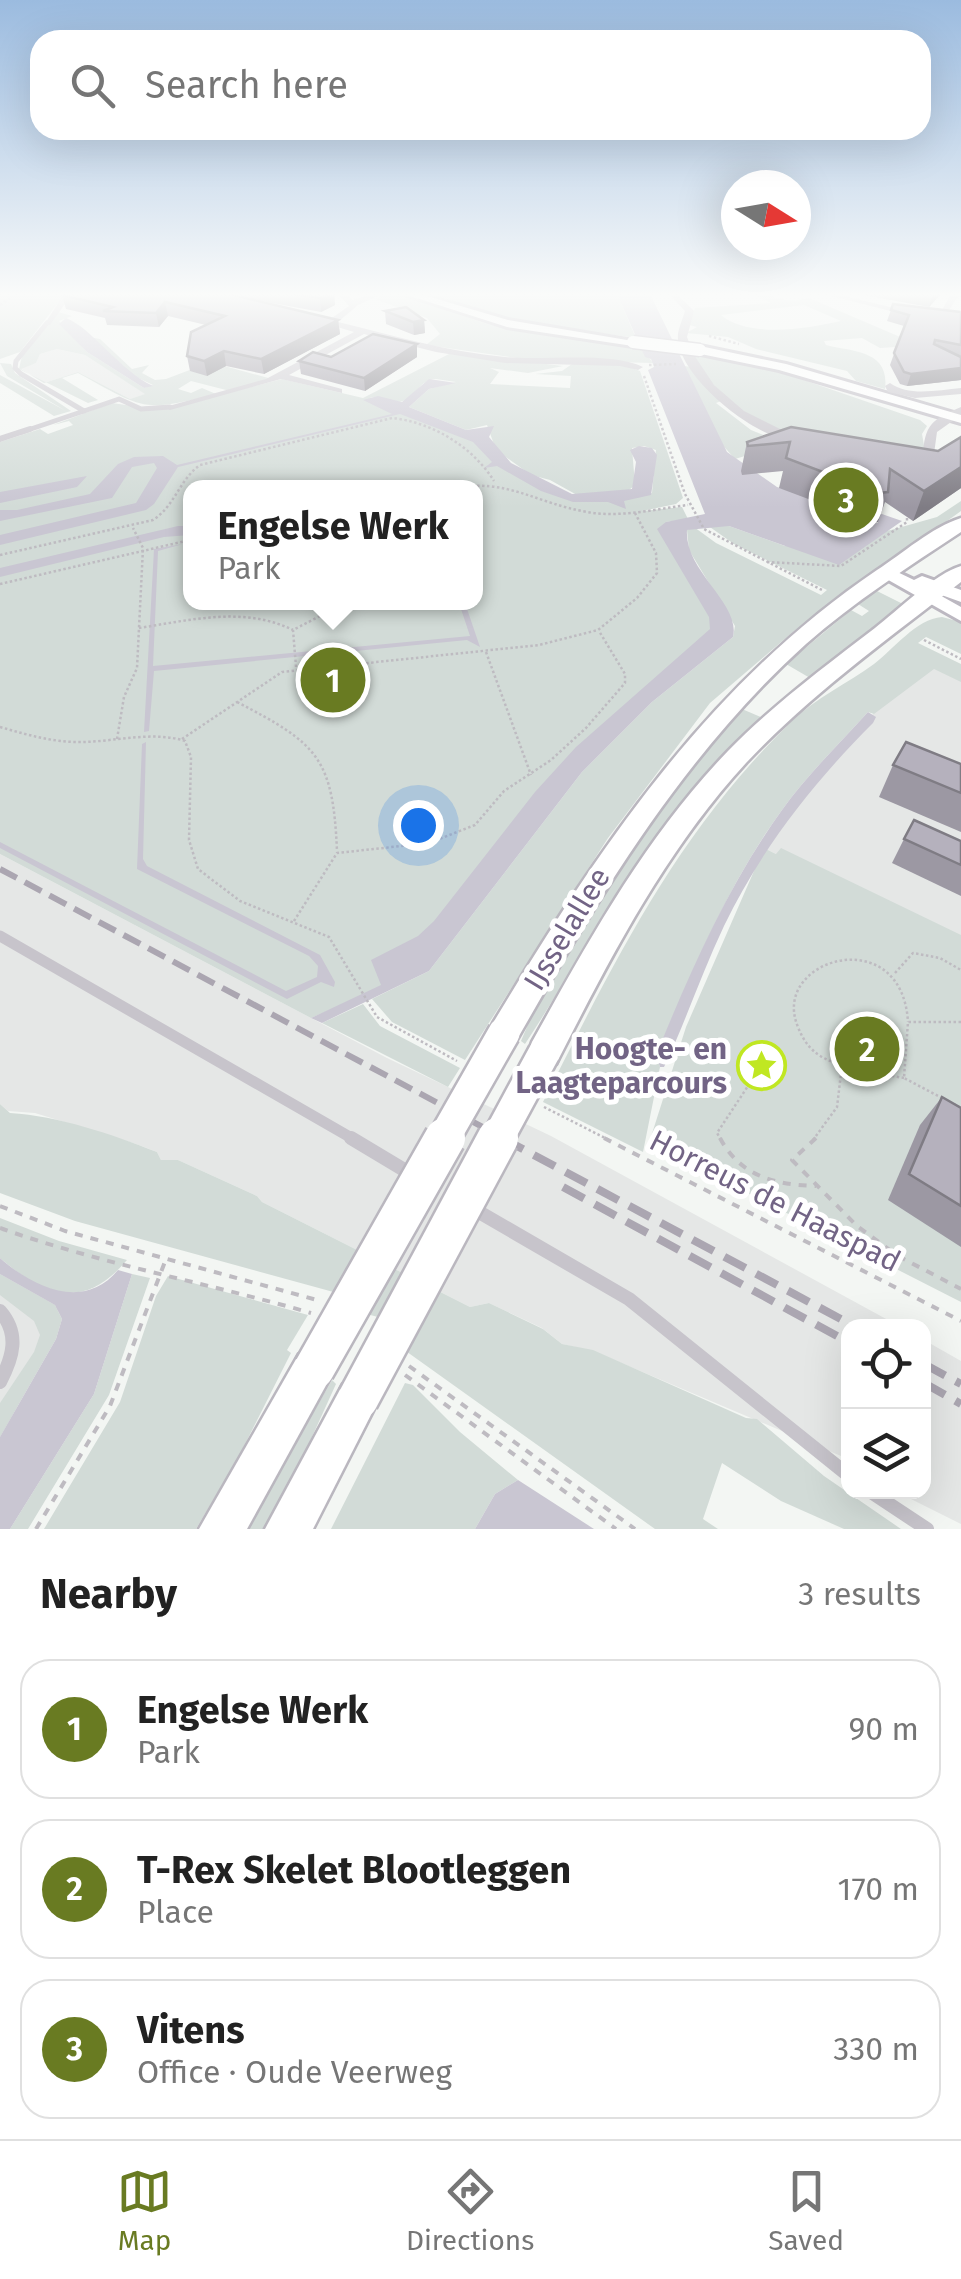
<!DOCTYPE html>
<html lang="en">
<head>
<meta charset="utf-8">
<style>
	:root { --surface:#fff; --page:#f2f2f2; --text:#222; --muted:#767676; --line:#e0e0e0; --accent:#697b22 }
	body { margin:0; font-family:"Fira Sans",sans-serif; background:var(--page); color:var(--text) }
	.controls { position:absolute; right:30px; bottom:30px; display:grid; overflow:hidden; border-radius:20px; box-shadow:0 10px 40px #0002 }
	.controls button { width:90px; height:90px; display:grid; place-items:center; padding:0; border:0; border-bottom:2px solid var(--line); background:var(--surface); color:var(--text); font:50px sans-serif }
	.compass { position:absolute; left:721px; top:170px; width:90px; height:90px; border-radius:50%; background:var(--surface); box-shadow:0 10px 40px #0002; rotate:101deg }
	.you { position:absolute; left:418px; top:825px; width:35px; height:35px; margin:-25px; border:8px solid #fff; border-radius:50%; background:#1a73e8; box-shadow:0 0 0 15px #1a73e833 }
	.badge { display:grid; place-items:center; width:65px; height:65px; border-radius:50%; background:var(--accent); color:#fff; font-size:32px; font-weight:700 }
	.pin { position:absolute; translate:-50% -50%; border:5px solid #fff; box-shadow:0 2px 10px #0006 }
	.popup { position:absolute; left:183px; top:480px; width:300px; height:130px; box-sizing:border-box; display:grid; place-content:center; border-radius:20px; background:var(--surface); filter:drop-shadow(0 2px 8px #0005); font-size:32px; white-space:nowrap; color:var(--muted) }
	.popup b { font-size:38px; color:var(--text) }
	.popup::after { content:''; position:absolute; left:50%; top:100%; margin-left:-20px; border:20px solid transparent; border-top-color:var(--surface) }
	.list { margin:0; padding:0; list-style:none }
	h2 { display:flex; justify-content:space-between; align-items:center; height:130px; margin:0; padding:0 40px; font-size:42px }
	h2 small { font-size:32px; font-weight:400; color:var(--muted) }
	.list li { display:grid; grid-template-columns:65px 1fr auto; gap:30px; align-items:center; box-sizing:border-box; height:140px; margin:0 20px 20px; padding:0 20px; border:2px solid var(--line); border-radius:30px }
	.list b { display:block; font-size:38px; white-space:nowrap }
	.list p { margin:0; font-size:32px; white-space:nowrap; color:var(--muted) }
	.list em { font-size:32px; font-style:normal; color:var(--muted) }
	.icon { flex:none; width:55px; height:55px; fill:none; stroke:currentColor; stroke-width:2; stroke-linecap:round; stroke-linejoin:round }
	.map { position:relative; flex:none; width:961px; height:1529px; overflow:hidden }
	.search { position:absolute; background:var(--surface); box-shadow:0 10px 40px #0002; left:30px; right:30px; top:30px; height:110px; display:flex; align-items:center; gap:25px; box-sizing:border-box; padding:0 35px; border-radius:30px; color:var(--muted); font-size:38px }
	.sheet { height:610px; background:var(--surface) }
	nav { display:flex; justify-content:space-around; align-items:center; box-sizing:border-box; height:140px; border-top:2px solid var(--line); background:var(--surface); font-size:28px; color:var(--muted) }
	nav a { display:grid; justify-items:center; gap:5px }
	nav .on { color:var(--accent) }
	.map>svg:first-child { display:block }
	.built { fill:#e5e7e6 }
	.green { fill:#d2dbd7; fill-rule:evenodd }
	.water { fill:#c9c6d2 }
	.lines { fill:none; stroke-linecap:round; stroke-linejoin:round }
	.secondary-casing { stroke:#bcb8c1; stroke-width:6 }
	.primary-casing { stroke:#bab7bf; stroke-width:5 }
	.path-far1 { stroke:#bebbc1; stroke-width:2.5; stroke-dasharray:2.5 2.5; stroke-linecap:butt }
	.path { stroke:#bebbc1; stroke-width:4; stroke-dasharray:8 8; stroke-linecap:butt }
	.lane-far3 { stroke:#c7c4cb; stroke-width:5 }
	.lane-far2 { stroke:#c7c4cb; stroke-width:6 }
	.lane-far1 { stroke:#c7c4cb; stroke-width:11 }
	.lane { stroke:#c7c4cb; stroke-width:14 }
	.street { fill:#c7c4cb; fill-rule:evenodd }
	.secondary { fill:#fff; fill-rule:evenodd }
	.primary { fill:#fff; fill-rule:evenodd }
	.rail-far1 { stroke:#aba6b1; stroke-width:6; stroke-dasharray:19 9; stroke-linecap:butt }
	.rail { stroke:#aba6b1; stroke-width:8; stroke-dasharray:24 12; stroke-linecap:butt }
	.secondary-bridge-casing { stroke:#bcb8c1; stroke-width:15; stroke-linecap:butt }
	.primary-bridge-far1-casing { stroke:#bab7bf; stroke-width:36; stroke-linecap:butt }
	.primary-bridge-casing { stroke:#bab7bf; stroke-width:45; stroke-linecap:butt }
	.secondary-bridge { stroke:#fff; stroke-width:12 }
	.primary-bridge-far1 { stroke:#fff; stroke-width:31 }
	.primary-bridge { stroke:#fff; stroke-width:40 }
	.wall { fill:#9c98a3 }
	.shaded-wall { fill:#7f7c84 }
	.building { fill:#b5b1bd; stroke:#7f7c84; stroke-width:2.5 }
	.labels { text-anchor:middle; stroke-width:10; stroke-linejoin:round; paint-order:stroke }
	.near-street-label { font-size:30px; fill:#726485; stroke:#fff }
	.near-poi-label { font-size:30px; font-weight:bold; fill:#726485; stroke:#fff; text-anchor:end }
</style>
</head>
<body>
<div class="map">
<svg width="961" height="1529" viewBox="0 0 961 1529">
	<rect width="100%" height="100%" fill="#f3f6f3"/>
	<g class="built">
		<polygon points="57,349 85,355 146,394 130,399 78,372 44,383 20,368 36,363 40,354"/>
		<polygon points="928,666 961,680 961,946 764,848 792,805 872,715"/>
		<polygon points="0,854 387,1058 551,1136 899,1326 848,1326 848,1459 593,1351 562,1344 542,1328 489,1303 470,1307 262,1202 257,1196 178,1160 161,1160 157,1152 136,1144 35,1113 8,1111 0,1104"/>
		<polygon points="0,1265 63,1298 0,1445"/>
		<polygon points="924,1340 961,1361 961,1524 897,1492 924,1492"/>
	</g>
	<g class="green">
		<polygon points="0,294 65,294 20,352 0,359"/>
		<path d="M384,294C420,294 453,314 488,324C537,337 590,341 641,347L653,363L531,360L426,345L440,334L427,318L375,299Z"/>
		<polygon points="444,294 617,294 636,338 516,321 441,297"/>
		<path d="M753,294C778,294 781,305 809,298L933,351L911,356L896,347L880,348L862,338L824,341L826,345C853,352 890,350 885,389L856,381L847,371L756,349L728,337L686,333L697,327L689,325L695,308L771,303ZM804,305L841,321C806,329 748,338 721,315Z"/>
		<path d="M58,312L72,316L59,321L87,352L144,388L153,385L134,376L89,337L100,339L132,369L149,365L142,373L155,380L166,379L237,352L217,364L272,379L230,391L191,381L178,389L191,393L202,388L216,394C142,413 144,409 78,373L62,378L98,400L88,403L19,369L22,356ZM57,349L85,355L145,394L130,399L78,372L44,383L21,369L36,363L40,354Z"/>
		<path d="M451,353L563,366L528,373L490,368L499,372L490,384L570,388L571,376L535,374L562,371L572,364L623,365L640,371L683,498L676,504L642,511L682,507L688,519L666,522L724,625L611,725L392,983L311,1018L0,854V442L40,429L48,434L73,425L69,421L53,425L112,403L161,410L282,379L363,398ZM436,379L456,382L429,389L409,407L466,430L487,425L496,450L531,475L550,480L577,495L629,490L635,485L632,448L644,446L656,450L652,493L630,499L569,497L494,456L474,437L370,397C381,398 393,404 403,401C418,396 418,380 436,379ZM190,488H476V602H190Z"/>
		<path d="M693,354L763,366L920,420L927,426L922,434L925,451C880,446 829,446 786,434C750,424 708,387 693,354Z"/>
		<polygon points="0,363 11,364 15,373 71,411 54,416 0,383 0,375 66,411 7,376"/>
		<polygon points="684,366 691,367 721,401 716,403 751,430 776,440 765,450 735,459 718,440"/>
		<polygon points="961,501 961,511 794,631 710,703 608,838 465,1060 392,1022 372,999 429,971 582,772 652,702 733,637 735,626 689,550 687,530 694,527 716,543 821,595 827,590 734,544 707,525 729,526 785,546 891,530 937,517"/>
		<polygon points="877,591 905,605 810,678 786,664 851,610 862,616 869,611 858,604"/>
		<path d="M942,617L961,622V654L926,637L918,643L961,664V682L934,669L874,714L868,712C839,744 807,775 782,810C727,885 693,971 656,1055L660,1067L643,1152L543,1102C615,961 676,833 792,721C816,698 848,683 874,664C894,649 916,619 942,617Z"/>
		<path d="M742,709L763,718C722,762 678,806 643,856C600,917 566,982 525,1044L521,1041C571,920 655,807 742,709Z"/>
		<polygon points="764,848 776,854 781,848 961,935 961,1302 649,1143 686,1027"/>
		<polygon points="363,1004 380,1026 460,1068 448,1087 322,1023"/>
		<path d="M0,1104L10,1113C59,1116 111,1134 157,1152L161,1160H178L257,1196L262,1202L470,1307L489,1303L543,1329L562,1344L593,1350L746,1418L757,1419L824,1476L901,1529H844L781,1501L722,1463L703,1519L718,1529H655L375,1329L378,1317L355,1311L359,1299L75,1221L0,1193Z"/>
		<path d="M0,1218L59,1241L127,1260C85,1310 46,1298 0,1258Z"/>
		<polygon points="0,1274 55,1305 62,1319 56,1339 0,1437 0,1403 34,1352 40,1335 34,1321 0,1295"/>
		<polygon points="132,1274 150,1278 109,1395 28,1529 10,1529 94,1394"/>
		<polygon points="168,1276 308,1315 287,1350 291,1353 238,1458 196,1529 44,1529 120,1402 156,1296"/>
		<polygon points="332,1380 336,1384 301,1461 263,1529 246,1529"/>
		<polygon points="405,1383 413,1385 460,1432 518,1480 495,1494 475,1529 331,1529"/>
	</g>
	<g class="water">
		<path d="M617,294H650L727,452L777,487L840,507V510L818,505L823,511L839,512V516L857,524L878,523L879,513L902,521L839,565L729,526L687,530C684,571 741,603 733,637L652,702L582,772L429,971L322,1023L311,1018L381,985L371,960L418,936L434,921L535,792L576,747L710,629L709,617L657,529L666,522L705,514L648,370L654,367L651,359L645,357Z"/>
		<path d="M66,318C92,328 119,370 153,386L144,388L87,352L59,324Z"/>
		<polygon points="429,379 456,383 429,389 409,407 466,430 494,426 489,437 511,463 572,494 632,489 636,462 630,450 639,446 652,448 657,455 651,495 624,501 626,509 608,502 573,502 541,491 497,466 484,468 492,462 473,442 400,414 178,467 154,504 146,510 0,545 0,535 136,503 157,468 154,463 132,467 112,498 0,521 0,510 17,510 90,494 118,464 134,457 163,456 177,465 392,414 363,400 378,396 402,402"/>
		<polygon points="87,476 77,487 0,503 0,492"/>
		<polygon points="178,526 190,526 190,535 164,537 0,577 0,568"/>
		<polygon points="183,544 158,551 153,666 470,636 459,603 465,603 480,647 467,640 154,671 149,731 144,732 154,549"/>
		<path d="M868,712L876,717L873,723C813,783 761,849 724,926C702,972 686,1021 664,1067H660L656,1055C691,970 728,885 782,810C807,775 839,744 868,712Z"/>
		<polygon points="146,742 143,859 147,866 320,955 335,982 334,987 321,982 287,999 0,848 0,842 286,991 317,977 318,966 309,956 137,869 142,744"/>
		<path d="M0,1258C34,1288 84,1311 118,1270L132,1274L94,1394L10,1529H0V1437L56,1339L62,1319L55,1305L0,1274Z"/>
		<polygon points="518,1480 594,1529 475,1529 495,1494"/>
	</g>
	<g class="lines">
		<defs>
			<g id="secondary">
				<polygon points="404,294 420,294 508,320 639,342 633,346 507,327"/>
				<polygon points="700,346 786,364 961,415 961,423 779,370 696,353 694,350"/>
				<polygon points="889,568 914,580 922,576 961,590 961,602 936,593 961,607 961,621 883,577 880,573"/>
			</g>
			<g id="primary">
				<path d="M961,518V532C908,567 854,602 806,644C682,756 597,899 515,1043L504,1048L493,1043L488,1033L493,1023C597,850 707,685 877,570C902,554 932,527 961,518Z"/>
				<path d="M961,566V582C888,639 810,695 746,763C665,851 610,958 556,1064L544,1068L532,1064L528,1053L532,1042C589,940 646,836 728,751C772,706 824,667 875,628C897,611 936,573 961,566Z"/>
				<polygon points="314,1348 329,1354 335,1369 247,1529 199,1529 299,1354"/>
				<polygon points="358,1378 373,1384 379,1399 313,1529 265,1529 343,1384"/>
			</g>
		</defs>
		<use href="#secondary" class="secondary-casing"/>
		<use href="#primary" class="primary-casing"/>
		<g class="path-far1">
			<polyline points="0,305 16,294"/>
			<polyline points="709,336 739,344"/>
			<polyline points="649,365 676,364"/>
			<polyline points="644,376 685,494 704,529 822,590"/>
			<path d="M452,488C508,478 535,503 587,512C621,518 655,509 688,505"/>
			<path d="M0,555L153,520C175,506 179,480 200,465L392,418C432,422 473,447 494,481"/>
			<polyline points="767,562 841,566 907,522 907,518"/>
			<polyline points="0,584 190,540"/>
			<path d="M139,628C191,620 244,606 293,630"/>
			<polyline points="924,640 961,659"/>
			<polyline points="486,652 531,775"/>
			<polyline points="296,667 293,630 347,602"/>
			<path d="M237,702C318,744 333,758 337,851"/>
			<path d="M0,727C28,735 55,743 84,742C117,741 154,731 185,741L191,757L189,840L198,869L240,901L329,937L377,1017L457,1061"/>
			<polyline points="117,739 124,697 137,668 143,548 133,528"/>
			<polyline points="182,739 282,672 539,645 598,630 637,598 657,573 656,553 635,513"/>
			<polyline points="294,921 337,853 429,843 475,825 504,791 551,760 586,728 625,683 625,674 599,631"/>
			<polyline points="895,973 913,953 940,958 961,970"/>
			<polyline points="961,1022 908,1022 904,1078 961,1108"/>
			<path d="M904,1078C877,1073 847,1071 822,1057C810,1050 803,1040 798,1027C769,959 902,920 908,1022"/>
			<polyline points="544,1107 609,1140"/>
			<polyline points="721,1140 717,1133 748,1086"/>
			<polyline points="813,1140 837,1107 842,1065"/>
		</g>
		<g class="path">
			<polyline points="604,1138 961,1321"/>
			<path d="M720,1138C740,1176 775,1185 816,1186"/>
			<polyline points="816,1138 792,1160 857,1226 898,1256 961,1289"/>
			<polyline points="0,1206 65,1231 317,1300"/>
			<path d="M0,1228C101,1264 208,1283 311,1313"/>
			<polyline points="409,1366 635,1529"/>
			<polyline points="405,1375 616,1529"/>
			<polyline points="36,1529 110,1406 166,1259"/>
		</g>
		<g class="lane-far3">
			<polyline points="47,323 16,361 15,368 21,374 84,411 119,399 141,409 170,407"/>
			<polyline points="22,432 84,411"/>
		</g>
		<polyline class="lane-far2" points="0,439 30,429"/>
		<polyline class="lane-far1" points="0,936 355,1140"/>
		<g class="lane">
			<polyline points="351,1138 411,1174"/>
			<polyline points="472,1208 629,1299 848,1475"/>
			<path d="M0,1311C20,1334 13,1357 0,1382"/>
			<polyline points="871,1492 927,1529"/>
		</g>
		<g class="street">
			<polygon points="64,294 72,294 50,325 44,325"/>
			<path d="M338,294H346L353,300L371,294H382L358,305L338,322C392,335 448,352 505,357C543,361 611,351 643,367L638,370L620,366L505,363L436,352L364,334L289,375L342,389V393L281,379L170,410L165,407L266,379L354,332L314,320L319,317L329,320L349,306Z"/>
			<path d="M669,294H677L694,311L687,337L694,355L714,385L744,411L796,437V441C759,442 674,375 678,334C679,327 683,318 685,311Z"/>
			<polygon points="824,294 837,294 914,313 910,316"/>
			<polygon points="951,294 961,294 961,297 957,298 943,319 937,319"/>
			<path d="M890,383C909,397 938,390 961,388V394L915,398L888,392L885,386Z"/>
			<path d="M961,407V415L937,432L933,461L924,467H916V461L923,457C924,425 932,419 961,407Z"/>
		</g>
		<use href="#secondary" class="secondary"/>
		<use href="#primary" class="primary"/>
		<polyline class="rail-far1" points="0,869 507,1140"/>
		<g class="rail">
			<polyline points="502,1138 854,1326"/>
			<polyline points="563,1187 848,1342"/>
			<polyline points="924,1364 961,1384"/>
			<polyline points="924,1383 961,1404"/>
		</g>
		<defs>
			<polyline id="secondary-bridge" points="633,342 700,350"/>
			<g id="primary-bridge-far1">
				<polyline points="443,1140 504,1033"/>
				<polyline points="497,1140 544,1053"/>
			</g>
			<g id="primary-bridge">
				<polyline points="314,1369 445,1138"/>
				<polyline points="358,1399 498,1138"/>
			</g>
		</defs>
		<use href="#secondary-bridge" class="secondary-bridge-casing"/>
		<use href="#primary-bridge-far1" class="primary-bridge-far1-casing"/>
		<use href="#primary-bridge" class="primary-bridge-casing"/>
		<use href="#secondary-bridge" class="secondary-bridge"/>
		<use href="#primary-bridge-far1" class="primary-bridge-far1"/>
		<use href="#primary-bridge" class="primary-bridge"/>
	</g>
	<g class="wall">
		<polygon points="65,294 334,294 335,305 321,312 256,300 338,320 340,334 264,374 226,366 207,376 190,371 187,356 206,325 168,316 159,327 107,325 105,318 66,309 62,295"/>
		<polygon points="858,294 941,294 929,307"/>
		<polygon points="893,304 961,312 961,380 907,386 900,384 890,365 904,326 887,321"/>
		<polygon points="385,311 424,320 425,333 414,335 386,324"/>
		<polygon points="417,344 417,357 365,391 301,374 299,361"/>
		<polygon points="791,427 938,451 961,437 961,488 913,521 885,502 878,522 857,524 839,516 841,501 819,503 779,488 783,471 742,475 741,471 747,442"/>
		<polygon points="961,764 961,832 879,797 893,765"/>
		<polygon points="904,839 961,841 961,896 892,863"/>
		<polygon points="942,1097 961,1108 961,1247 888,1200 920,1125"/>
	</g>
	<g class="shaded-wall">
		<polygon points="329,294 334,294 335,305 321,312 320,298"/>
		<polygon points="934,294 941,294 929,307 933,295"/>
		<polygon points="165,302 168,316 159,327 156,313"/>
		<polygon points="338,320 340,334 264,374 261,359"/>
		<polygon points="424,320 425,333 414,335 413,322"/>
		<polygon points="417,344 417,357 365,391 364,378"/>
		<polygon points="224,351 226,366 207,376 204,361"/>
		<polygon points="961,368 961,380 907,386 911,374"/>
		<polygon points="961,467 961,488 913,521 924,491"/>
	</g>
	<g class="building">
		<polygon points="65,294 229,294 338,320 261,359 224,351 204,361 187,356 191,332 225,316 165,302 156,313 103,311 113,307 62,295"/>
		<polygon points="293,294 329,294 320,298"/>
		<polygon points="893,304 961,312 961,345 935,340 934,344 961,357 961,368 911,374 904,372 894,353 909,315 891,310"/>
		<polygon points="406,307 424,320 413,322 385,311"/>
		<polygon points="373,334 417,344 364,378 299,361 313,352 331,357"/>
		<polygon points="791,427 938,451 961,437 961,467 924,491 890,469 888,492 867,494 848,486 850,471 828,474 786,458 790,442 748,446 747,442"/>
		<polygon points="906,742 961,764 961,793 893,765"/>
		<polygon points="914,820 961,841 961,865 904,839"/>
		<polygon points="942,1097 961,1108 961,1206 909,1174"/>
	</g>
	<linearGradient id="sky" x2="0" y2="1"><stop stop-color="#9bbbdf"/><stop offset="0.58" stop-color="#fafbfa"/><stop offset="1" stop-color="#fafbfa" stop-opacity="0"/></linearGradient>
	<rect width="961" height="508" fill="url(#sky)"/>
	<defs>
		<symbol id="sight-ring" viewBox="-11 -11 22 22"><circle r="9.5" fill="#fff" stroke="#c0e722" stroke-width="1.5"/><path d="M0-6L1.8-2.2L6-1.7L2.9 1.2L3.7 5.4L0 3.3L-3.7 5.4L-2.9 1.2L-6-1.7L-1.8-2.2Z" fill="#c0e722"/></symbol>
	</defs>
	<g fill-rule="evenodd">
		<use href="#sight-ring" x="734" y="1038" width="55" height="55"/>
	</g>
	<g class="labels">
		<g class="near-street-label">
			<text transform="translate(567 929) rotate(-59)" y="10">IJsselallee</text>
			<text transform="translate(775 1201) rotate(27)" y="10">Horreus de Haaspad</text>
		</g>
		<g class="near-poi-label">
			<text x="727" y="1059">Hoogte- en<tspan x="727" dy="34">Laagteparcours</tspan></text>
		</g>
	</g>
</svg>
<div class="controls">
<button><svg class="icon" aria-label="locate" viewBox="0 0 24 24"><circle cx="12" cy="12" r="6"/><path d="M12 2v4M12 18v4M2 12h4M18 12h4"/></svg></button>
<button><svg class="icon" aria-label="layers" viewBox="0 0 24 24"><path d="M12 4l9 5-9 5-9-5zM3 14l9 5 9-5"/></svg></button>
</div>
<svg class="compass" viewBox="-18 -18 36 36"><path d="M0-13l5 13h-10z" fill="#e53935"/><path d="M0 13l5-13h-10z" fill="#767676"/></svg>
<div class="you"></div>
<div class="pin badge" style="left:333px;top:680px">1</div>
<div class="popup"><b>Engelse Werk</b>Park</div>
<div class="pin badge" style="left:867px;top:1049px">2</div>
<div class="pin badge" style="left:846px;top:500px">3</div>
<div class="search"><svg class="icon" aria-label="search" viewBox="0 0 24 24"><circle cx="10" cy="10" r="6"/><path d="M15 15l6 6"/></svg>Search here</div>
</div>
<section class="sheet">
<h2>Nearby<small>3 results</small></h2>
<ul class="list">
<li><span class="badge">1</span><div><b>Engelse Werk</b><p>Park</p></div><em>90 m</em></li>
<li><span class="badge">2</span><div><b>T-Rex Skelet Blootleggen</b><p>Place</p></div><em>170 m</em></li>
<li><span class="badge">3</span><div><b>Vitens</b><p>Office · Oude Veerweg</p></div><em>330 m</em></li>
</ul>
</section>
<nav>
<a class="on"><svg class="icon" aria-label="map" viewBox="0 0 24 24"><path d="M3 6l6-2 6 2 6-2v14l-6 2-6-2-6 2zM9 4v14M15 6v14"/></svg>Map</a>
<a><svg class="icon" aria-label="directions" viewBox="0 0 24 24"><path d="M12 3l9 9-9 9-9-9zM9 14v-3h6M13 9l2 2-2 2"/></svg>Directions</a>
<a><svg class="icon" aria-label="saved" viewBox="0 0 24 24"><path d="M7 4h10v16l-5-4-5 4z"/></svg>Saved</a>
</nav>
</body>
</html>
